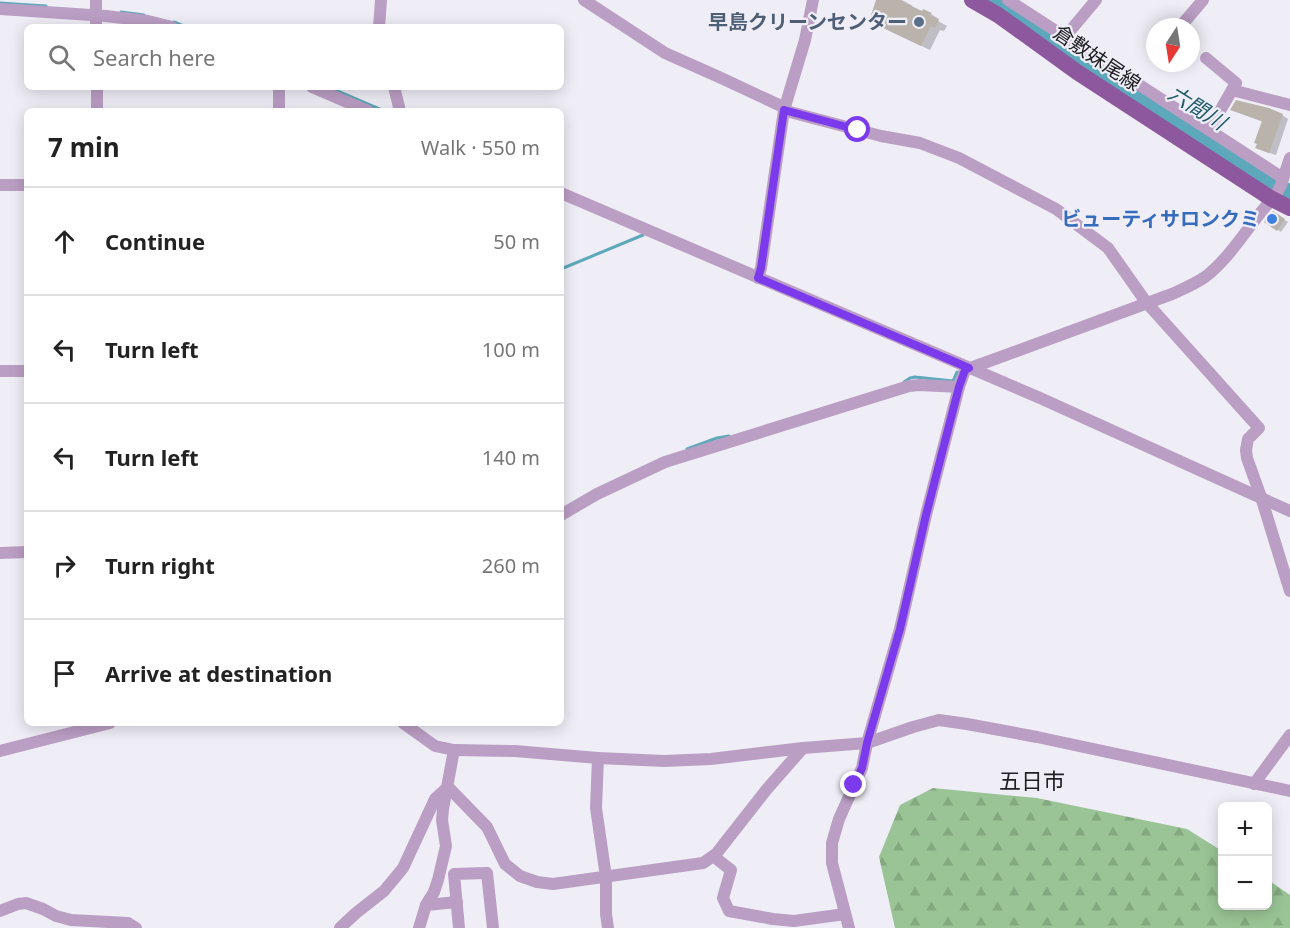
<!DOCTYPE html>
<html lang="en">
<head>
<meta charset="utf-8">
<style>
	:root { --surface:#fff; --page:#f6f6f6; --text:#222; --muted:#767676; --line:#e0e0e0 }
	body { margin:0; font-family:"Noto Sans","Noto Sans JP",sans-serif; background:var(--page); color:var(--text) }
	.controls { position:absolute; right:18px; bottom:18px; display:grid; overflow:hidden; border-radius:9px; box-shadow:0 3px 15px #0003 }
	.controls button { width:54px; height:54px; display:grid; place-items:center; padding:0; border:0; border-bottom:2px solid var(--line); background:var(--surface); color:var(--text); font:30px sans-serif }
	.compass { position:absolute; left:1146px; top:18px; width:54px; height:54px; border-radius:50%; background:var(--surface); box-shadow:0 3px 15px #0003; rotate:192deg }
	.stop { position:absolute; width:18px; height:18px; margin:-14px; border:4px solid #7c3aed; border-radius:50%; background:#fff }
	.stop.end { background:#7c3aed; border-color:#fff; box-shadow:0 2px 6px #0008 }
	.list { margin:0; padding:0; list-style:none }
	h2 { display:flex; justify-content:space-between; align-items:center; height:78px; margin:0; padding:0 24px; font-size:26px }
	h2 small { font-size:20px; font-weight:400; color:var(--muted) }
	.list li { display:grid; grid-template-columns:39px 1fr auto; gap:18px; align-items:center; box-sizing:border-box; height:108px; padding:0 24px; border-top:2px solid var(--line) }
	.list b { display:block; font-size:22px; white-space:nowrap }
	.list em { font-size:20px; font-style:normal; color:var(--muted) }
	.icon { flex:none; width:33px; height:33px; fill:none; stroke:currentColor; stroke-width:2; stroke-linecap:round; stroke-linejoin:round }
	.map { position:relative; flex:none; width:1290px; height:928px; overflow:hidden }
	.search { position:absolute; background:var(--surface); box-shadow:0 3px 15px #0003; left:24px; top:24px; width:540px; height:66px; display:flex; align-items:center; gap:15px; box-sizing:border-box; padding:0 21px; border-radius:9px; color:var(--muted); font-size:22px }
	.panel { position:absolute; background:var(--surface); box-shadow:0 3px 15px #0003; left:24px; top:108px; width:540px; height:618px; border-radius:9px }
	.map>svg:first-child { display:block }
	.forest { fill:url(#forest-firs) }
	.shadow { fill:#0003 }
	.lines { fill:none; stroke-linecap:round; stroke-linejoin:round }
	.stream { stroke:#5da9bb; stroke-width:3 }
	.river { stroke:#5da9bb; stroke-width:20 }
	.building { fill:#bab3ac }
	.minor { stroke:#bb9ec4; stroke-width:12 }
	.major { stroke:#8d589d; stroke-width:16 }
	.route { stroke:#7c3aed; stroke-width:8 }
	.service-dot { fill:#5c6f8a; stroke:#efeef7; stroke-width:2 }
	.shop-dot { fill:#3f7fe0; stroke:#efeef7; stroke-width:2 }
	.labels { text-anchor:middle; stroke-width:4.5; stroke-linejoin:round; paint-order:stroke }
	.service-label { font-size:20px; font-weight:bold; fill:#4e5e75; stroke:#efeef7; text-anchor:end }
	.street-label { font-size:20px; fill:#212124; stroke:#efeef7 }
	.shop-label { font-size:20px; font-weight:bold; fill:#366cbe; stroke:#efeef7; text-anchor:end }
	.water-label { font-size:21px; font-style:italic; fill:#1e5c6a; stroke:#efeef7 }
	.quarter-label { font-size:22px; fill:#212124; stroke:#efeef7 }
</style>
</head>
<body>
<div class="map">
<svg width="1290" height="928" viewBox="0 0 1290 928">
	<defs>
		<pattern id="forest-firs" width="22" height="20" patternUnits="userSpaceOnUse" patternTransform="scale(1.5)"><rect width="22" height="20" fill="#9ac495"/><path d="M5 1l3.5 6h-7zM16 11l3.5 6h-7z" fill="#84a880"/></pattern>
	</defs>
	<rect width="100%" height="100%" fill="#efeef7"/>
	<polygon class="forest" points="933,788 1037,798 1187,829 1222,851 1222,906 1268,906 1268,880 1290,895 1290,928 895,928 879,857 900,805"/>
	<g class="shadow">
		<polygon points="878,0 902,0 913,6 912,8 931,14 939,19 938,21 947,26 944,31 940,30 930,50 879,26"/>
		<polygon points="1232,110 1282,115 1288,119 1276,155 1263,151 1263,122"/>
		<polygon points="1273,213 1288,222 1281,232 1266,222"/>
	</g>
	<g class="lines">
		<g class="stream">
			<polyline points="0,3 46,6"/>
			<polyline points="121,12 144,15"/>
			<polyline points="174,22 186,27"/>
			<polyline points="328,87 384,111"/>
			<polyline points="561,269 643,235"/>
			<polyline points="904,382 910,378 915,377 953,381 957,372"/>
			<polyline points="687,449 717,438 729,436"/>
		</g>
		<path class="river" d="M991,0C1089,67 1186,136 1290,195"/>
	</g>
	<g class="building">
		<polygon points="876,0 899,0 922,11 923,9 932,13 930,15 939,20 935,28 931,26 921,46 869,21"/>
		<polygon points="1236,100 1269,108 1283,114 1269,153 1255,148 1257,144 1254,143 1262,121 1230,110"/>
		<polygon points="1273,211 1285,219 1277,231 1264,222"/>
	</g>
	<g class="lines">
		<g class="minor">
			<polyline points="96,0 96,27"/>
			<polyline points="584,0 665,53 719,77 779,105 790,112 881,136 920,143 959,158 1056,209 1108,248 1146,302 1259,428 1248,439 1246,450 1247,458 1262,500 1290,591"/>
			<polyline points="1008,0 1209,130 1232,90 1290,105"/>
			<polyline points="0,9 106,16 148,21 172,27"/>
			<polyline points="379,27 381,0"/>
			<polyline points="1180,27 1203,0"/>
			<polyline points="1065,37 1096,0"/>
			<polyline points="1206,58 1236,83 1232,90"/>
			<polyline points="97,87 97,111"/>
			<polyline points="279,87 279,111"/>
			<polyline points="312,87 368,111"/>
			<polyline points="394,87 400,111"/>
			<polyline points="1209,130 1283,178"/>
			<polyline points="0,185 27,185"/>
			<polyline points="561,193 1040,398 1290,511"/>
			<polyline points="758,278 761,268 784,110 805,40 813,0"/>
			<polyline points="0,371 27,371"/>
			<polyline points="561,515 597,494 665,462 909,386 919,385 959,387"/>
			<polyline points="0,553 27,552"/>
			<polyline points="403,723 435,746 454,750 515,751 598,758 664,761 711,759 803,748 867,743 913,727 939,720 967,724 1037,737 1290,791"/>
			<polyline points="0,751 110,723"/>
			<polyline points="598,758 596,808 606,877 606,914 608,928"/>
			<polyline points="1254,784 1290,735"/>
			<polyline points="448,787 487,827 505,864 520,876 537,882 553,884 703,863 716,854 767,789 803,748"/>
			<polyline points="713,856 731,870 723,898 729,911 773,919 794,921 845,914"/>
			<polyline points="426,905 457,902"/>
			<polyline points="0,911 18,904 26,903 43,909 56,916 71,920 128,923 136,928"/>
			<polyline points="340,928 356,913 384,891 403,868 435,799 448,787"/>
			<polyline points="419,928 426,905 434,892 438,880 446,846 442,820 443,809 454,750"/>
			<polyline points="459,928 454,874 487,873 493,928"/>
			<path d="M849,928L832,863V843L839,819L862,768L867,743L900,629L926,515L959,387L965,370L1172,294C1183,289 1195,284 1205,277C1232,257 1252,219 1276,195L1281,185L1290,158"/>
		</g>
		<polyline class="major" points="972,0 998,15 1077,72 1272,199 1290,208"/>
	</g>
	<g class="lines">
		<polyline class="route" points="854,785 862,768 867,743 900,629 926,515 959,387 965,370 969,368 758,278 761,268 784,110 858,130"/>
	</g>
	<circle class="service-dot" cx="919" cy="22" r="6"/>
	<circle class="shop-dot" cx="1272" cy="219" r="6"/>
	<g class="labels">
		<g class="service-label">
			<text x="907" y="29">早島クリーンセンター</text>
		</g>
		<g class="street-label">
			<text transform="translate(1097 58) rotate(34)" y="7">倉敷妹尾線</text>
		</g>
		<g class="shop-label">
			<text x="1260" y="226">ビューティサロンクミ</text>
		</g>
		<g class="water-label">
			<text transform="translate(1197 108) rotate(32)" y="7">六間川</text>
		</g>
		<g class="quarter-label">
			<text x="1032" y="789">五日市</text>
		</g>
	</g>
</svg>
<div class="controls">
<button>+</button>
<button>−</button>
</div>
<svg class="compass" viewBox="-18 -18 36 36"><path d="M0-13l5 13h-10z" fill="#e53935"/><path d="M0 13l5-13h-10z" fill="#767676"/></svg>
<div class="stop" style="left:858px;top:130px"></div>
<div class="stop end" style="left:854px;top:785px"></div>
<div class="search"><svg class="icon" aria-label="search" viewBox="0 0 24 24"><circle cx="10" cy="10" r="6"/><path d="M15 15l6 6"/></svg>Search here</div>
<section class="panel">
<h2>7 min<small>Walk · 550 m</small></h2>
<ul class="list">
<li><svg class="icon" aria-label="ahead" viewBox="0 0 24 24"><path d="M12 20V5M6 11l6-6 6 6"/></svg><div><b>Continue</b></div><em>50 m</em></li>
<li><svg class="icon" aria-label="left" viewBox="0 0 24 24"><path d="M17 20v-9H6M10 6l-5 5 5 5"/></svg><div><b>Turn left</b></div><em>100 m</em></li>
<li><svg class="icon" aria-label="left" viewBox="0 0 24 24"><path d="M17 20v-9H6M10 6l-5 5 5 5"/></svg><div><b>Turn left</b></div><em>140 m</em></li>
<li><svg class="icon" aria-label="right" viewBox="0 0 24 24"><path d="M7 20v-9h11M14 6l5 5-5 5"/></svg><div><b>Turn right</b></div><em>260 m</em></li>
<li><svg class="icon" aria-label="arrive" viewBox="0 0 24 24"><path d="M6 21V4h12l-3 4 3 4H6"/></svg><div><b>Arrive at destination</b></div></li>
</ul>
</section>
</div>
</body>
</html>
